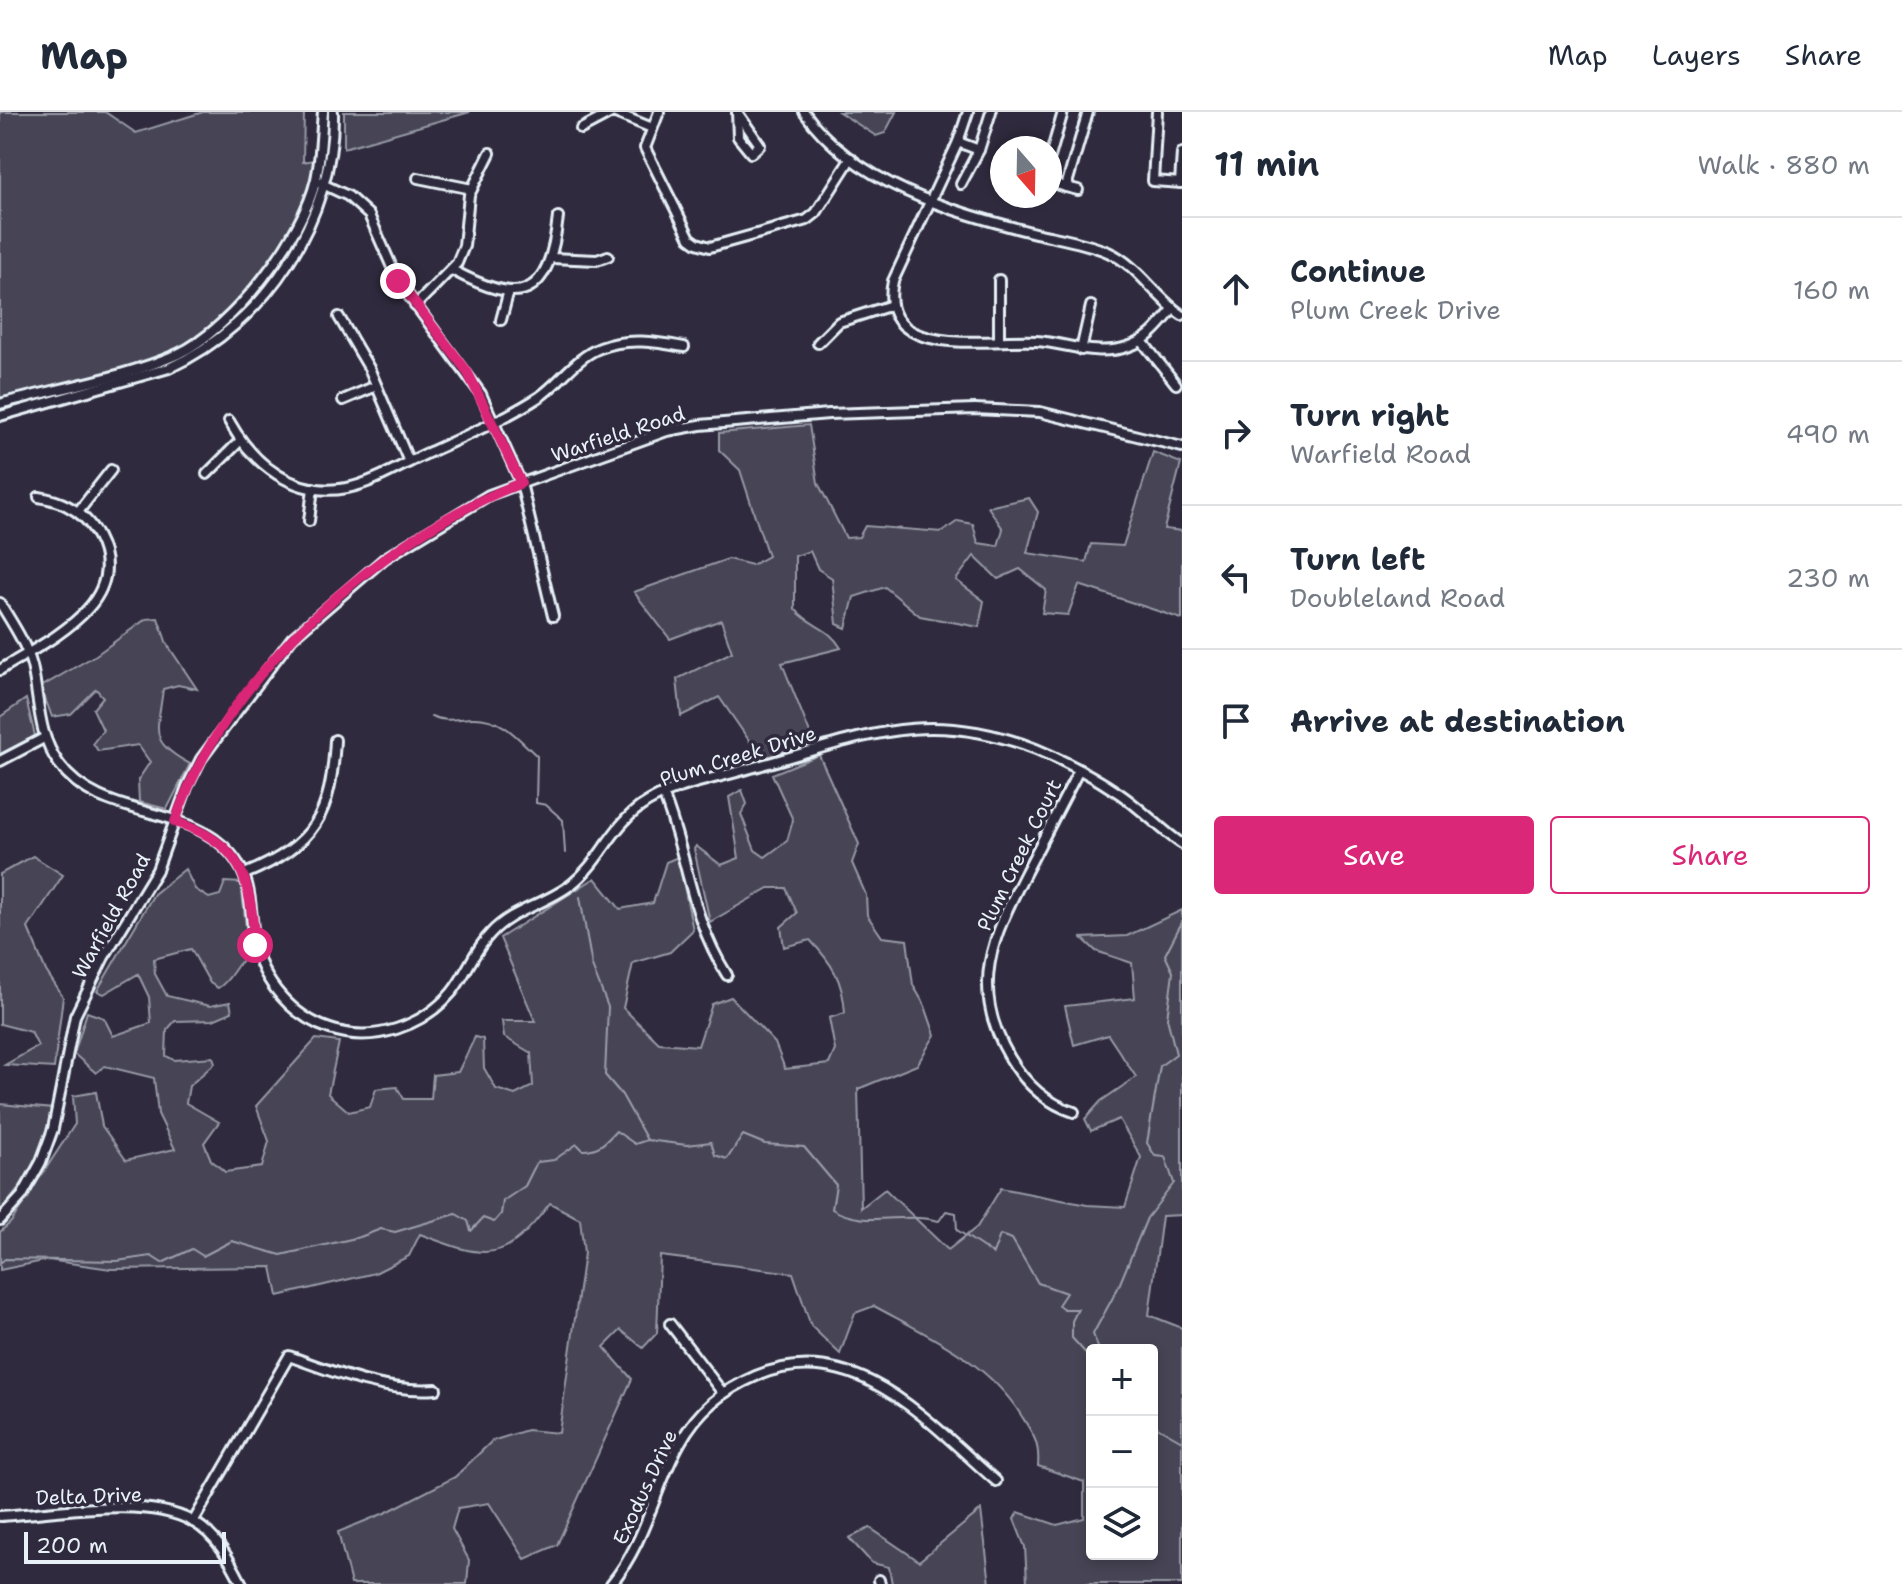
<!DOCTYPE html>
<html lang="en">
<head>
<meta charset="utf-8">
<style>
	:root { --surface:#fff; --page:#f6f6f7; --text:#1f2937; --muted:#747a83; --line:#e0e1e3; --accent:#db2777 }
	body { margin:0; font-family:"Shantell Sans",sans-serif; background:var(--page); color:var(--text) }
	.controls { position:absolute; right:24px; bottom:24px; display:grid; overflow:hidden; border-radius:8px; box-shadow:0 4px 12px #0003 }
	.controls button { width:72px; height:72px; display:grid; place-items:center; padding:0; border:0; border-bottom:2px solid var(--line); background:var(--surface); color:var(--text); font:40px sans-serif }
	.compass { position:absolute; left:990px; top:24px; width:72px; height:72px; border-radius:50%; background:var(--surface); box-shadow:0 4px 12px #0003; rotate:160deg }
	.scale { position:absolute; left:24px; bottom:20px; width:202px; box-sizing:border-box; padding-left:8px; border:4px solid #e8f1f8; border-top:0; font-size:22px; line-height:28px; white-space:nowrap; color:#e8f1f8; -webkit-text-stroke:6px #2f2a3d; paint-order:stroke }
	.stop { position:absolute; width:24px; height:24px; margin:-18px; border:6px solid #db2777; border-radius:50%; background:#fff }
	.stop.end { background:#db2777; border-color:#fff; box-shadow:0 2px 8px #0008 }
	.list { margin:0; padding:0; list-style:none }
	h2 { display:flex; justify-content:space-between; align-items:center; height:104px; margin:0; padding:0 32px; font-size:34px }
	h2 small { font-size:26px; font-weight:400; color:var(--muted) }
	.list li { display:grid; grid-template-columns:52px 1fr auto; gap:24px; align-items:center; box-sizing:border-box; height:144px; padding:0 32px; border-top:2px solid var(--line) }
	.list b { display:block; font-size:30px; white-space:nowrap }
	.list p { margin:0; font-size:26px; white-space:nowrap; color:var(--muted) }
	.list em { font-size:26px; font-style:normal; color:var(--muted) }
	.actions { display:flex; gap:16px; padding:24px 32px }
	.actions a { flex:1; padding:18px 0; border:2px solid var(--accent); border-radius:8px; text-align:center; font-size:28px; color:var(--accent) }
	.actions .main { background:var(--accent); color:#fff }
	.icon { flex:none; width:44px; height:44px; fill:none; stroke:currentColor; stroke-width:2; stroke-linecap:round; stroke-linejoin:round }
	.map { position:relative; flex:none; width:1182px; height:1472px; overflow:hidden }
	header { display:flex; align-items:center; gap:48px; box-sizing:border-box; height:112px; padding:0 40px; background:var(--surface); border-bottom:2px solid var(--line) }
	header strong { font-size:38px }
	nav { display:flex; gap:44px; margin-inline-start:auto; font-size:28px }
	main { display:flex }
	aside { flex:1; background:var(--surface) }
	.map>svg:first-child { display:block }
	.green { fill:#464455; stroke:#979aa6; stroke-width:2; fill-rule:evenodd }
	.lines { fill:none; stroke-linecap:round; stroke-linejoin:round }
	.stream { stroke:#9c9fab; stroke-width:2 }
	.minor-casing { stroke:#e8f1f8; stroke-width:14 }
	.minor { stroke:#2f2a3d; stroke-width:8 }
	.route { stroke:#db2777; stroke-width:10 }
	.labels { text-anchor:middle; stroke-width:7; stroke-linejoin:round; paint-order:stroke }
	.street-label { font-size:20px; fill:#e8f1f8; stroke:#2f2a3d }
</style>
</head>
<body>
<header>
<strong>Map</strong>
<nav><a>Map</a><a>Layers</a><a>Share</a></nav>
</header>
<main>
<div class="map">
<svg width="1182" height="1472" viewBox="0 0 1182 1472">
	<rect width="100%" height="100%" fill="#2f2a3d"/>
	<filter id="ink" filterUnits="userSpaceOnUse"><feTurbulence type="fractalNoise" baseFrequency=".0125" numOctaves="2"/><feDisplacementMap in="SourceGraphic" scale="16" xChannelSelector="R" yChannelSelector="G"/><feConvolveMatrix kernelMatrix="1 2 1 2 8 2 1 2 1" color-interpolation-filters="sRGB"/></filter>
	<g filter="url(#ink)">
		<g class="green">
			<polygon points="0,0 105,0 136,21 203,0 304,0 303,50 319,47 306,95 266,164 199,228 162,248 0,292"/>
			<polygon points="344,0 470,0 344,36"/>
			<polygon points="839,0 896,0 885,21 876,24"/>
			<path d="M809,313L818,371L846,426L859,425L865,414L942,420L958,409L973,412L978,431L998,434L1003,417L988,395L1029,386L1038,400L1027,441L1086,450L1091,432L1123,434L1153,340L1181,351L1164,417L1182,419V507L1079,473L1068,503L1042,501L1046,478L1020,457L998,467L974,444L956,468L984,489L979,515L920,504L885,475L854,485L846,516L837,512L832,466L818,457L810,439L795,444V497C812,516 828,514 841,536L782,551L813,629L762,647L719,585L681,604L677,567L732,540L721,508L670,527L634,480L728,447L752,453L768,444L740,358L719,338V321Z"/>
			<path d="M158,506L167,532L197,577L178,573L163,577C158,620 147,629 190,652L167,697L139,690L138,668L150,650L138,633L98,639L93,631L103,618L93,597L103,585L96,577L71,602L52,605L41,575L96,543L146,507Z"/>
			<polygon points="26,587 35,624 0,642 0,605"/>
			<path d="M819,643L859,732L852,751L866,783L867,803L882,825L907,828L913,873L925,894L935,923L917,953L858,977L861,1096L885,1077L948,1138L977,1115L1001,1076L1087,1093L1125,1095L1141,1045L1119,1007L1091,1019L1085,1007L1101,989L1136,965L1108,923L1074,933L1065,894L1135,886L1132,851L1096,839L1082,826L1127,824L1182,798V1103L1162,1104L1149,1203L1182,1216V1472H992L1027,1470L1025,1435L1014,1407L1018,1400L1057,1413L1084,1406V1370L1038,1354C1040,1331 1033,1322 1021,1303C987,1249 929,1224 874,1194L855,1201L840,1242L811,1214L793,1161L660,1144L657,1221L643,1236L621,1218L604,1235L632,1267L557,1433L525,1447L489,1391L458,1396L452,1417L469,1448L467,1472H351L338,1420L387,1400L455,1365L492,1329L527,1318L559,1321L584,1141L580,1107L550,1091C505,1152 487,1148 420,1122L409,1144L375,1161L278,1184L272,1155L111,1157L48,1148L0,1158V1120L11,1110L75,1012L73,984L96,980L102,1014L126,1048L175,1037L158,1002L154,966L105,954L96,961L74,942L87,900L104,906L113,924L151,911L149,885L138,862L104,882L97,879L154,782L185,757L195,777L209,786L220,783L225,770L241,771L249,842C235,851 232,868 218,876L210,871L191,837L154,847L155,862L167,884L210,894L230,890L232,900L213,908L175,909L167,918L166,944L174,948L213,945L215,951L189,974L186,991L219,1010L204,1031L211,1048L225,1060L262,1055L269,1029L256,994L316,927L339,930L328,982L349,1000L370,995L376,977L397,975L404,987H431L433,963L458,960L475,925L483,927L484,956L496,977L515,983L533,974L531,941L504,925L502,909H535L500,826L595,766L620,797L653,791L666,750L678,745L693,818L670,840L633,851L623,896L659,931L698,934L712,892L731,885L775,931L785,957L829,952L835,938L829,906L845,901C843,868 832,851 810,828L784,835L781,815L797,801L786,776H769L710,810L694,737L696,734L721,753L739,746L729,685L742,678L747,692L741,702L755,738L765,745L787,729L793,708L772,662ZM1092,1238H1152V1442H1092Z"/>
			<polygon points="33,744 63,763 28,816 46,859 63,885 54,956 5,953 38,934 31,920 0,912 0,762"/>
			<path d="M0,992L53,997C41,1036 29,1070 0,1099Z"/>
			<polygon points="981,1398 990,1472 892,1472 889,1455 872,1451 849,1426 870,1416 919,1449"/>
		</g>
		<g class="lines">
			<g class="stream">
				<path d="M431,604C447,611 458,606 474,606C504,606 518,627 537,644L536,691L546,693L563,708L565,741"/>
				<polyline points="580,785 592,854 608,895 605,963 622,983 647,1028"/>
				<path d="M0,1151L5,1147L117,1149L151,1144L162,1151L192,1137L203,1144L232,1129L281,1143L360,1125L381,1117L395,1120L456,1102L468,1109L471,1119L483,1106L494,1110L501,1102L503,1089L525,1074L537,1050L554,1048L577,1032L583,1038C599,1038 606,1030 616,1019L635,1032L647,1028L687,1033L711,1030L715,1043L727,1047L743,1023L765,1032L804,1035L836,1073L832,1097C865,1117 901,1099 939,1109L946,1099L956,1101L957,1118L993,1142L1000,1123L1012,1127L1038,1171L1066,1181L1058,1193L1064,1197H1078L1072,1209V1226L1092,1248"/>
				<polyline points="1099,1238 1093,1222 1118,1176 1147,1106 1174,1071 1165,1045 1155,1044 1147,1031 1160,954 1176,942 1167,906 1173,860 1165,843 1182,810"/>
				<polyline points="1152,1312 1182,1329"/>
			</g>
			<defs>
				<g id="minor">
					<polyline points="659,0 645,36 690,126 697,131 710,135 807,108 816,101 851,46"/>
					<polygon points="737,0 760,33 751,41 738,25"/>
					<path d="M804,0C855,72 950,99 1031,120C1056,126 1085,130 1108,140C1138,153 1155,185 1182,203"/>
					<path d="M968,0L958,30L893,169C876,249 989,226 1036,229C1068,231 1094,245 1127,235C1148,229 1160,213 1173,197"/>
					<polyline points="1157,0 1153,69 1182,71"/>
					<polyline points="581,17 613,0 652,16"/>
					<polyline points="958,30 979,38"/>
					<polyline points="1050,45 1063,0"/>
					<polyline points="418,66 472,77"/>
					<polyline points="316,69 348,84 369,103 398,169 481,282 521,371 553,504"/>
					<polyline points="1050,70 1066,75 1088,0"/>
					<polyline points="1180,71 1182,41"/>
					<polyline points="961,72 979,38 991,0"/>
					<polyline points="1066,75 1078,78"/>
					<polyline points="551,146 597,148 608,144"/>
					<path d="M452,158C521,195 549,187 558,105"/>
					<polyline points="999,168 999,228"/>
					<polyline points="415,194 457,151 464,134 469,83 490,41"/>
					<polyline points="339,205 369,256 409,350"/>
					<polyline points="501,208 508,182"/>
					<polyline points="1142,229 1176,272"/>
					<polyline points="818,231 839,210 892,193"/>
					<polyline points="1081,238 1091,194"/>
					<polyline points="343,288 376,274"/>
					<path d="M0,292C55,277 127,265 178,242C232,217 303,125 316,67C321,45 321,22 323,0"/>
					<path d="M0,304L169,256C266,212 335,106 333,0"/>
					<path d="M229,309C253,352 294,386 347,376C374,371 405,351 430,340C467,323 505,307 539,285C560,271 576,245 600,236C627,225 656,230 684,235"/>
					<polyline points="207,362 240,329"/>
					<polyline points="78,400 111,358"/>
					<polyline points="309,409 313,376"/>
					<path d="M0,491C12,511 26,531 32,554C40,589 37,621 59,652C101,710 187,690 231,742C255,770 249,799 255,832C262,870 293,905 330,917C374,932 423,914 452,880C467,861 474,838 491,821C513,797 547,792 572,772C599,751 611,716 640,695C671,673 715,667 751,656C859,627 923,593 1036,637C1065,649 1095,665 1120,682C1142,697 1160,717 1182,732"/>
					<path d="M0,558C44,530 133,492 98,425C86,401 64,389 39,385"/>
					<polyline points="0,649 44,626"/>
					<path d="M663,682C689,747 689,802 727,863"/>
					<path d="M245,762C316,732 331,703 335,628"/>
					<path d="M1074,1000C1046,991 1025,971 1010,946C967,873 994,823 1028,756C1045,723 1062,691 1079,658"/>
					<polyline points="0,1108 22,1084 41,1050 53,1017 75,904 104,845 157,758 187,675 201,647 292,526 385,446 489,383 667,319 700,313 829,302 975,297 1040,300 1182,335"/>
					<polyline points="670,1212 722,1280"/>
					<path d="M0,1404C54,1401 145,1383 192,1409C217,1423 230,1448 242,1472"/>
					<path d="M193,1410L289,1244C335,1261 387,1281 436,1277"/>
					<polyline points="879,1468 880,1472"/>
					<path d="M611,1472C646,1430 654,1377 680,1331C698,1298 723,1278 756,1264C855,1223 928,1310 996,1369"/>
				</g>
			</defs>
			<use href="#minor" class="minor-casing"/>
			<use href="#minor" class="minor"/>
		</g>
	</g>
	<g class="lines" filter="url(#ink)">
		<path class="route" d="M255,833C250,768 244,731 175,710C223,564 380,425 521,371L467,259L398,169"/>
	</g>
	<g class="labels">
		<g class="street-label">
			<text transform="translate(618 322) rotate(-18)" y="7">Warfield Road</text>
			<text transform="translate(738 644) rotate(-17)" y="7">Plum Creek Drive</text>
			<text transform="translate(1019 743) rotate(-64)" y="7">Plum Creek Court</text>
			<text transform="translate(111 804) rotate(-61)" y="7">Warfield Road</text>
			<text transform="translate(645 1375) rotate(-65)" y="7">Exodus Drive</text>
			<text transform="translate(89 1384) rotate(-2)" y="7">Delta Drive</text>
		</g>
	</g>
</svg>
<div class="controls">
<button>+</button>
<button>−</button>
<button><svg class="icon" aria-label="layers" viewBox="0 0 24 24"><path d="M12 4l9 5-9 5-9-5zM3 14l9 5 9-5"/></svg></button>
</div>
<svg class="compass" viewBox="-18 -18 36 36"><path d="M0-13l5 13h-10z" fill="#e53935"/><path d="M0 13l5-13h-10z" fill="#747a83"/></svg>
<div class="scale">200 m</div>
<div class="stop" style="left:255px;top:833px"></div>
<div class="stop end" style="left:398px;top:169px"></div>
</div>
<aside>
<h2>11 min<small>Walk · 880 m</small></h2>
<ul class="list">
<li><svg class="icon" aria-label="ahead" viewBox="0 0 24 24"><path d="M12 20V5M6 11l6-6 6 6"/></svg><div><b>Continue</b><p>Plum Creek Drive</p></div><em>160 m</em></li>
<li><svg class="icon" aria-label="right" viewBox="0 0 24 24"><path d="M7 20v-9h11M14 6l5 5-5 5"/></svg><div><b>Turn right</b><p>Warfield Road</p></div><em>490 m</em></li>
<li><svg class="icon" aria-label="left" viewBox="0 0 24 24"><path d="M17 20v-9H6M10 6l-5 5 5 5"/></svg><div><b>Turn left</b><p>Doubleland Road</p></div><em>230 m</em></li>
<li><svg class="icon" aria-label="arrive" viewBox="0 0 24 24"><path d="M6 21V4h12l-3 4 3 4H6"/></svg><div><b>Arrive at destination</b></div></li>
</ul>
<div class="actions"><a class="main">Save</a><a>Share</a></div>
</aside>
</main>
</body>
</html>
